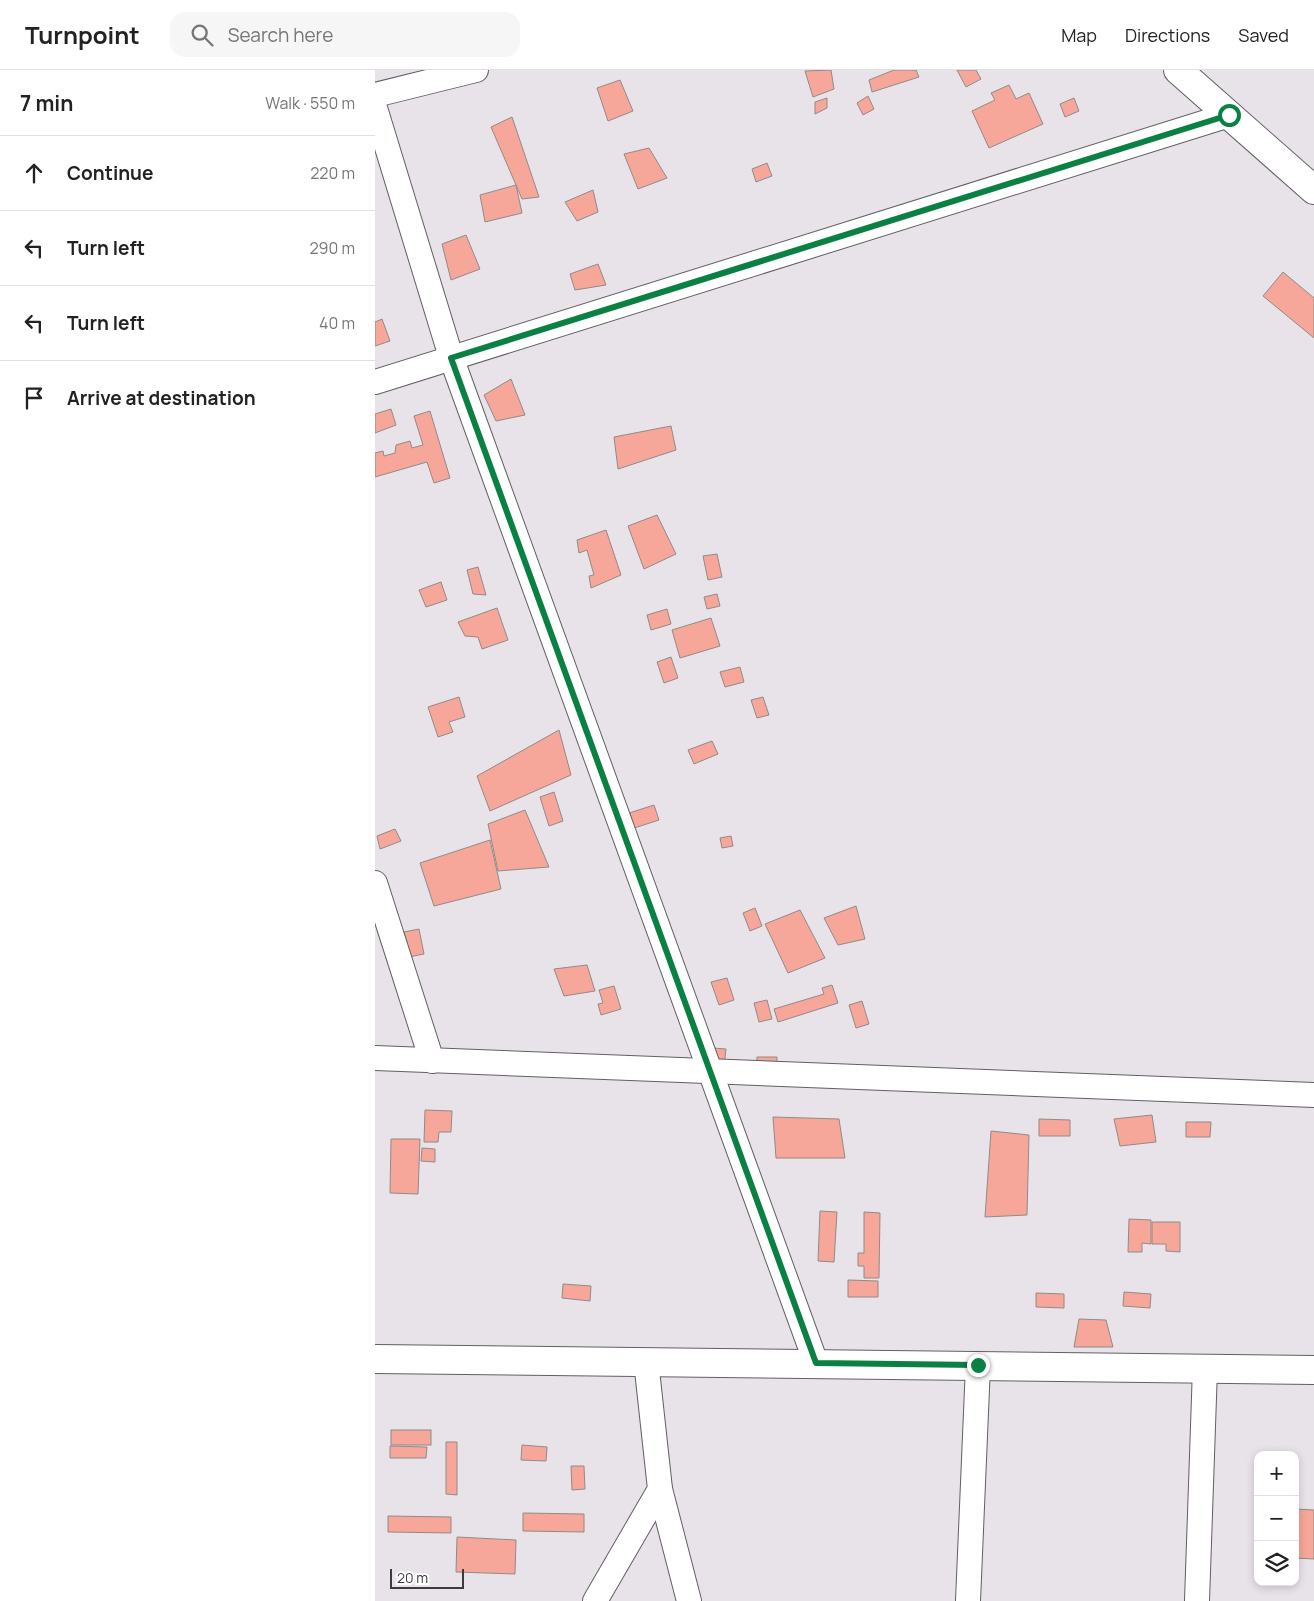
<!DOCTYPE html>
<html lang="en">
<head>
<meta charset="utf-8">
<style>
	:root { --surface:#fff; --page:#f6f6f6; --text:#222; --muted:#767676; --line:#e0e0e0 }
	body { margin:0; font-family:Manrope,sans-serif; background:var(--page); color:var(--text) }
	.controls { position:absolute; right:15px; bottom:15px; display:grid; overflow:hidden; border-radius:10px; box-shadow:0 2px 8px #0003 }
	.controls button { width:45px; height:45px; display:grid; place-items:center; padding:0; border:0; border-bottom:1px solid var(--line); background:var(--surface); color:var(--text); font:25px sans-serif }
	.scale { position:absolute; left:15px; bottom:12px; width:74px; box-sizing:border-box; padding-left:5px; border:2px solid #3c3a3d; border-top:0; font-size:14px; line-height:18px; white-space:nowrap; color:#3c3a3d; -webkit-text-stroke:4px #fff; paint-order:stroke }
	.stop { position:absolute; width:15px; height:15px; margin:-11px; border:4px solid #0b8043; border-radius:50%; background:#fff }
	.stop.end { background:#0b8043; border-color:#fff; box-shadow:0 1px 5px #0008 }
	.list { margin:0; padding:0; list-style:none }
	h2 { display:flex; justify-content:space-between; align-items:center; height:65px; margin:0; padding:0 20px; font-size:21px }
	h2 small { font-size:16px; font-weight:400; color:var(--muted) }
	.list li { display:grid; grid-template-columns:32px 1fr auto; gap:15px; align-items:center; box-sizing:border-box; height:75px; padding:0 20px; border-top:1px solid var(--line) }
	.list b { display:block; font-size:19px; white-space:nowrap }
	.list em { font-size:16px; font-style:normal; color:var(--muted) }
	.icon { flex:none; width:28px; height:28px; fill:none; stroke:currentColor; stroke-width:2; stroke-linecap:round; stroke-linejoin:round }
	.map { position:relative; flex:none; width:939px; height:1531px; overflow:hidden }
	header { display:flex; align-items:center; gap:30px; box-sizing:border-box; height:70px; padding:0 25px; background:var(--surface); border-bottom:1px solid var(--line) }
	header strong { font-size:24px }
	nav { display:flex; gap:28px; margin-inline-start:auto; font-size:18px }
	.search { width:350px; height:45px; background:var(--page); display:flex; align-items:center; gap:12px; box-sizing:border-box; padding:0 18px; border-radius:15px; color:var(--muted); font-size:19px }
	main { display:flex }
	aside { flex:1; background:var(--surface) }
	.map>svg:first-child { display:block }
	.building { fill:#f6a799; stroke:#918a88 }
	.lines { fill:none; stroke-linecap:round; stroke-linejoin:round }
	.minor-casing { stroke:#625f64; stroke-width:26 }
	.secondary-casing { stroke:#625f64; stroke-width:30 }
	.primary-casing { stroke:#625f64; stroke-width:30 }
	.minor { stroke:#fff; stroke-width:24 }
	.secondary { stroke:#fff; stroke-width:28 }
	.primary { stroke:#fff; stroke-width:28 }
	.route { stroke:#0b8043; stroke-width:6 }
</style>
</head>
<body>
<header>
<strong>Turnpoint</strong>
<div class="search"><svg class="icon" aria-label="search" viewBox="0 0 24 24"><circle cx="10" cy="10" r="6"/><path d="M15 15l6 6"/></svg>Search here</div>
<nav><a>Map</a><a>Directions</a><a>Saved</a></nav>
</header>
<main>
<aside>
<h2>7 min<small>Walk · 550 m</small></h2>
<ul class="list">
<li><svg class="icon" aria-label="ahead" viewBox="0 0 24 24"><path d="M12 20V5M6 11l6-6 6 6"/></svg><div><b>Continue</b></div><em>220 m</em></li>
<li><svg class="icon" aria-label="left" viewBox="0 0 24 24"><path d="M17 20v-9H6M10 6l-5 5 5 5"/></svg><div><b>Turn left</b></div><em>290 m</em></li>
<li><svg class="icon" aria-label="left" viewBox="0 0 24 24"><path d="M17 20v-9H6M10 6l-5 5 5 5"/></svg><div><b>Turn left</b></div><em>40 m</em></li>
<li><svg class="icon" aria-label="arrive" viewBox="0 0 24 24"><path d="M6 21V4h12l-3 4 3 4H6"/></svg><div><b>Arrive at destination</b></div></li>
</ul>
</aside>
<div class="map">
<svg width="939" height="1531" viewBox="0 0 939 1531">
	<rect width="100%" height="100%" fill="#e8e3e9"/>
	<g class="building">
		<polygon points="456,0 459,19 438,27 430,1"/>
		<polygon points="519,0 541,0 544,7 497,22 494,10"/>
		<polygon points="582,0 601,0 606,9 591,17"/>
		<polygon points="245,10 258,41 233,51 222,18"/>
		<polygon points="634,15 641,29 654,23 668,54 614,78 597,41 620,30 616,23"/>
		<polygon points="493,26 499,39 488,45 482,33"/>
		<polygon points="452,28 452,38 440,44 440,32"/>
		<polygon points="699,28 704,41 690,47 685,34"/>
		<polygon points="137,47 164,127 147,129 116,57"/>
		<polygon points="274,78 292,108 263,119 249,84"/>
		<polygon points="392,93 397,106 381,112 377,99"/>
		<polygon points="141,115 147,143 110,152 105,125"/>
		<polygon points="218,120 223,142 202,151 190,132"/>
		<polygon points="91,165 105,199 76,210 67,174"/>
		<polygon points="223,194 231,215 200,220 195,204"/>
		<polygon points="908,202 939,228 939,268 888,226"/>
		<polygon points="7,249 15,271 0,276 0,252"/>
		<polygon points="136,309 150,345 121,351 109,325"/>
		<polygon points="16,339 21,355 0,363 0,344"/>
		<polygon points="55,341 75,408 59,413 52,392 0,407 0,383 8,381 9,386 20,383 21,375 35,371 37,378 48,375 39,346"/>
		<polygon points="296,356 301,380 243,399 239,367"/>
		<polygon points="282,445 301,484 269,499 253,456"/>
		<polygon points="231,460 246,505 216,518 214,506 219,505 212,480 204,483 202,470"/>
		<polygon points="342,484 347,507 333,510 328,486"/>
		<polygon points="103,497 111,525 98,524 92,500"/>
		<polygon points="66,512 72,530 51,537 44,520"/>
		<polygon points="342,524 345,536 332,539 329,527"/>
		<polygon points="122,538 133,570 107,579 103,567 90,566 83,552"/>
		<polygon points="292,539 296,554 276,560 272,545"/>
		<polygon points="336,548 345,576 305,588 297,560"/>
		<polygon points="296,587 303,608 289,613 282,592"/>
		<polygon points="365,597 369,612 350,617 345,602"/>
		<polygon points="84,627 90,647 74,652 78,662 63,667 53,637"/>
		<polygon points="388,627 394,645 382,648 376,630"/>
		<polygon points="184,660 196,705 115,741 102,706"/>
		<polygon points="337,671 343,684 319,694 313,680"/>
		<polygon points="179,722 188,751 174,756 165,727"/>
		<polygon points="279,735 284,750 253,760 248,745"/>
		<polygon points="150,740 174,797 123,801 113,754"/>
		<polygon points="20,759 26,771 5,779 2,766"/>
		<polygon points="356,766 358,776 347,778 345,768"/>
		<polygon points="115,770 126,819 59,836 45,793"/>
		<polygon points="481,836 490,869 463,875 449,848"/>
		<polygon points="380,838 387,856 375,861 368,843"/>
		<polygon points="425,840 450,888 413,903 390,854"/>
		<polygon points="44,859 49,884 34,887 29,862"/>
		<polygon points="212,895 220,921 189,926 179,899"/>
		<polygon points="352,908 359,930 344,935 336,912"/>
		<polygon points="457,915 463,933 403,952 399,939 449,924 447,918"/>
		<polygon points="239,916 246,939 226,945 223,934 228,933 224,920"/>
		<polygon points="392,930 397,949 384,952 379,933"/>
		<polygon points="487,931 494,954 481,958 474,935"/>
		<polygon points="338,978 351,979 349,997 336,996"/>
		<polygon points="382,987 402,987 402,1002 381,1001"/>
		<polygon points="50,1040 77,1041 76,1062 64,1062 63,1072 49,1072"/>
		<polygon points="777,1045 781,1072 745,1076 739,1049"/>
		<polygon points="398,1047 464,1049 470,1088 401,1088"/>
		<polygon points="664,1049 695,1050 695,1066 664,1066"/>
		<polygon points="811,1052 836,1052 835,1067 811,1067"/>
		<polygon points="616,1061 654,1065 652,1145 610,1147"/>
		<polygon points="16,1069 45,1069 43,1124 15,1123"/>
		<polygon points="47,1078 60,1079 60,1092 46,1091"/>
		<polygon points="445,1141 462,1142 459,1192 443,1191"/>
		<polygon points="489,1142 505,1143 504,1208 489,1208 489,1196 483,1196 483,1183 489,1183"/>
		<polygon points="754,1149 776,1150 776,1174 767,1173 767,1182 753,1182"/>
		<polygon points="777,1152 805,1152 805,1182 791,1181 791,1174 777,1174"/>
		<polygon points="473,1210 503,1211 503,1227 473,1227"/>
		<polygon points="188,1214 216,1216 215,1231 187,1228"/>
		<polygon points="749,1222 776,1224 775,1238 748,1236"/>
		<polygon points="661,1223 689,1224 689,1238 661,1237"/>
		<polygon points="704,1249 731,1250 738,1277 699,1277"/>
		<rect x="16" y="1360" width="40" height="15"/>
		<polygon points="71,1372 82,1372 82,1425 71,1424"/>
		<polygon points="147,1375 172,1377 171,1391 146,1390"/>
		<polygon points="15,1376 52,1377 51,1388 15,1388"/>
		<polygon points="196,1396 209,1396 210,1419 197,1420"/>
		<polygon points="920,1439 939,1440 939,1489 920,1488"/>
		<polygon points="148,1443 209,1444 209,1462 148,1461"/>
		<polygon points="13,1446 76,1447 76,1463 13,1462"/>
		<polygon points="82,1467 141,1470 140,1504 81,1502"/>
	</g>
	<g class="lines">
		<defs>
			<g id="minor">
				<polyline points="0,25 101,0"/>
				<polyline points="0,38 76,287 441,1293"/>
				<polyline points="0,312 854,45"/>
				<polyline points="0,813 57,991"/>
				<polyline points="0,988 939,1025"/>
				<polyline points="285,1419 314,1531"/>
				<polyline points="220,1531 285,1419 271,1291"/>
				<polyline points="593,1531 603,1295"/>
				<polyline points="822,1531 830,1298"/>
			</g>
			<polyline id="secondary" points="803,0 939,120"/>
			<polyline id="primary" points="0,1289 939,1300"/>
		</defs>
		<use href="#minor" class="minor-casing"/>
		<use href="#secondary" class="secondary-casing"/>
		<use href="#primary" class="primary-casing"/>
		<use href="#minor" class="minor"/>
		<use href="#secondary" class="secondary"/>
		<use href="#primary" class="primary"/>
	</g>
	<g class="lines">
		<polyline class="route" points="603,1295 441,1293 76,288 854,45"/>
	</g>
</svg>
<div class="controls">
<button>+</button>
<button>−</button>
<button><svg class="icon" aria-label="layers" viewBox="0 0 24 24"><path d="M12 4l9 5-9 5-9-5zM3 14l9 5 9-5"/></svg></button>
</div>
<div class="scale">20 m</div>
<div class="stop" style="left:854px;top:45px"></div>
<div class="stop end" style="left:603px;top:1295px"></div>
</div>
</main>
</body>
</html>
